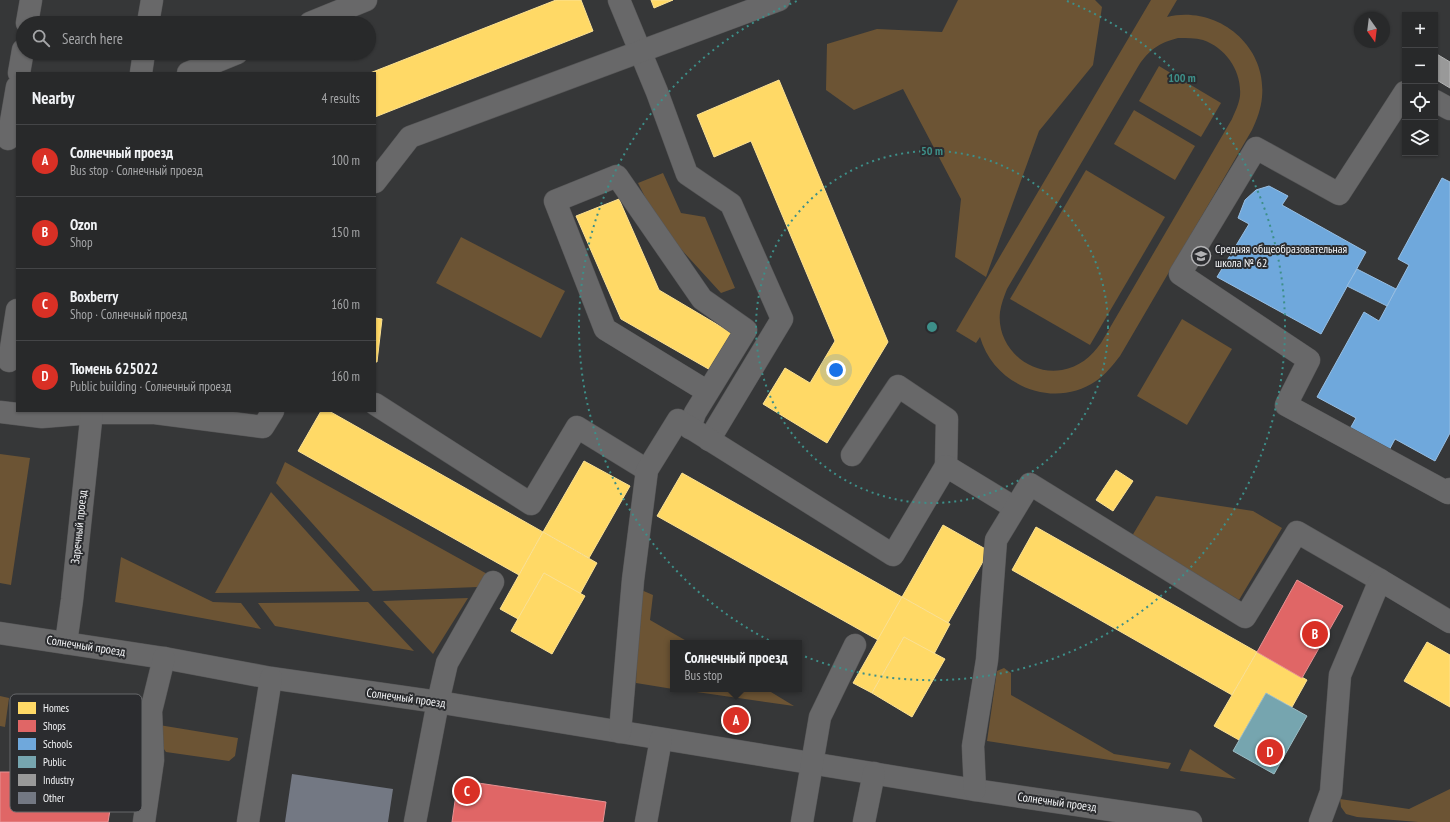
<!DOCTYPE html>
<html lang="en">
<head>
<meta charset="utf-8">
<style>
	:root { --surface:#28292a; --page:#343536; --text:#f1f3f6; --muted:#a5a6a8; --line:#444547; --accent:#d93025 }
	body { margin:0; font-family:"PT Sans Narrow",sans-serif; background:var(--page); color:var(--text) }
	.controls { position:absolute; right:12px; top:12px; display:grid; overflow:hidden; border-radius:0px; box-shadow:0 1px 3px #0004 }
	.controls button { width:36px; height:36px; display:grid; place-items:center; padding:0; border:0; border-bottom:1px solid var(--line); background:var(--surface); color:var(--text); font:20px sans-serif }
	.compass { position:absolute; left:1354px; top:12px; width:36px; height:36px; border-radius:50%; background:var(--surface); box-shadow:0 1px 3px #0004; rotate:166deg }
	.you { position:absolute; left:836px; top:370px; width:14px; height:14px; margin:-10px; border:3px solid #fff; border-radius:50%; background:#1a73e8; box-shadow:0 0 0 6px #1a73e833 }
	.badge { display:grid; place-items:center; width:26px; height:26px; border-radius:50%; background:var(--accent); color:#fff; font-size:13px; font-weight:700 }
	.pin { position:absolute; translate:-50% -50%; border:2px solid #fff; box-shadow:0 1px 4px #0006 }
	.popup { position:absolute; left:670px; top:640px; width:132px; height:52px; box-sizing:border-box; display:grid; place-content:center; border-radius:0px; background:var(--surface); filter:drop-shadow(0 1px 3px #0005); font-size:13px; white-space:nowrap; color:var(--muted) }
	.popup b { font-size:15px; color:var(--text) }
	.popup::after { content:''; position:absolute; left:50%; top:100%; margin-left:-8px; border:8px solid transparent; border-top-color:var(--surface) }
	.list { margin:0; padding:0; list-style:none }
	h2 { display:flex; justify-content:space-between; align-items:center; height:52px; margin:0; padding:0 16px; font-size:17px }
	h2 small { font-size:13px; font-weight:400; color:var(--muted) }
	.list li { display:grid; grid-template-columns:26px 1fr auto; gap:12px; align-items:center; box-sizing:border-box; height:72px; padding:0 16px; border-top:1px solid var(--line) }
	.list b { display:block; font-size:15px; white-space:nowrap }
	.list p { margin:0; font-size:13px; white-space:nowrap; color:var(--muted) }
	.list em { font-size:13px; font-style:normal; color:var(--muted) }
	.icon { flex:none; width:22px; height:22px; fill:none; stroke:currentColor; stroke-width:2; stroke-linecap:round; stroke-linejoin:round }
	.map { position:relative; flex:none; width:1450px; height:822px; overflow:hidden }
	.search { position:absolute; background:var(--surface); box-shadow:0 1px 3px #0004; left:16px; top:16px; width:360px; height:44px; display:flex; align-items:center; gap:10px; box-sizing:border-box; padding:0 14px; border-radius:22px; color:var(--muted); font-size:15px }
	.panel { position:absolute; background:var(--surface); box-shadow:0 1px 3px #0004; left:16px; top:72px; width:360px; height:340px; border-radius:0px }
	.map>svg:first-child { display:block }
	.green { fill:#6c5434; fill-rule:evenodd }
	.homes { fill:#ffd966; stroke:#fce192 }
	.shops { fill:#e06666; stroke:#e69192 }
	.schools { fill:#6fa8dc; stroke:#97bfe4 }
	.public { fill:#76a5af; stroke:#9cbdc5 }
	.industry { fill:#999; stroke:#b4b5b5 }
	.building { fill:#737883 }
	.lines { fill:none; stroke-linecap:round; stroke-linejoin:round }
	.minor-casing { stroke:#565657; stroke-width:23 }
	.minor { stroke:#686869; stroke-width:22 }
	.ring { fill:none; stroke:#3d8f89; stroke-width:2; stroke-dasharray:2 4 }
	.labels { text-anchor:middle; stroke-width:4; stroke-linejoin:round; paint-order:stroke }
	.poi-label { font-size:12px; fill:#f4f5f7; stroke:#2b2c2f; text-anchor:start }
	.street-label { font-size:12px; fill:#f4f5f7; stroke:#2b2c2f }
	.key { fill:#2b2c2f; stroke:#67686b; stroke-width:1 }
	.key-label { font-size:11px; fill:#f4f5f7 }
	.centre { fill:#3d8f89; stroke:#2b2c2f; stroke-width:2 }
	.ring-label { font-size:12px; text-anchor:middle; font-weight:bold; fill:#3d8f89; stroke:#2b2c2f; stroke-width:4; stroke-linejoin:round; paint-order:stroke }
</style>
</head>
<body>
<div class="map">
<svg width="1450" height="822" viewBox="0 0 1450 822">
	<rect width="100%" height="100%" fill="#363738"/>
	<g class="green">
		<polygon points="958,0 1095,0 1102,7 1093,65 1039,131 986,277 955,257 961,199 903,89 854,110 826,90 827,44 877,29 942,32"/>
		<path d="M1151,0H1177L1167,17C1217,5 1267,45 1262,97C1261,109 1257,119 1252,130L1120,356C1113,365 1106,374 1096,381C1054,410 994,386 980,337L976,343L956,331ZM1178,38C1187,38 1195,38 1203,40C1226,48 1242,71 1240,96C1239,104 1235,112 1232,119L1101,343C1091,357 1079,367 1062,370C1028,376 996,346 1000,312C1001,304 1004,297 1007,289L1139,65C1150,49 1159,43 1178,38Z"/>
		<polygon points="1159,66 1221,103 1201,137 1139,101"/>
		<polygon points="1134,110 1195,146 1175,180 1114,144"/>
		<polygon points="1086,170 1165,217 1090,345 1010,299"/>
		<polygon points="663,173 681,213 705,217 735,288 721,293 659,225 638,183"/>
		<polygon points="461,237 565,291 541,338 436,283"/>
		<polygon points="1182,319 1232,349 1187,425 1137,396"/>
		<polygon points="0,454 30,458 11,585 0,583"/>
		<polygon points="285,462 489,575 478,587 373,591 276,483"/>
		<polygon points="271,492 360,591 215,593"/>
		<polygon points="1156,496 1253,511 1282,528 1239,600 1132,536"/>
		<polygon points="121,557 213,602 241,603 261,629 115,602"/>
		<polygon points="639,589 653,595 650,620 690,643 673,643 673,689 636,683"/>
		<polygon points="468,598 433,654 383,601"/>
		<polygon points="368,602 414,651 275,626 258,603"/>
		<polygon points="1004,668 1011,673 1011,695 1114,754 1171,763 1168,769 987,741 997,671"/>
		<polygon points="676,689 766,689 794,706"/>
		<polygon points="0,696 9,698 5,727 0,726"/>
		<polygon points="34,701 105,711 101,740 30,730"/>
		<polygon points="159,725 238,738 235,756 229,761 166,752 158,741"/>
		<polygon points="1190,749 1236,779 1180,771"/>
		<polygon points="1450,789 1450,822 1418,822 1357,817 1346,814 1341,807 1340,799 1409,809"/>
	</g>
	<g class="homes">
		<polygon points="556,0 581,0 593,31 375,117 375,73 370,73"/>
		<polygon points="651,0 673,0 654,8"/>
		<polygon points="779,80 888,342 827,443 763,404 785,368 810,383 835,341 751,141 714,157 697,115"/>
		<polygon points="619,199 659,290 735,335 712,371 621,319 576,216"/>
		<polygon points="375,318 382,319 377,362 375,362"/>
		<polygon points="321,411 329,411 543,532 519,575 298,451"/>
		<polygon points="584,461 630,486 589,558 543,532"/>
		<polygon points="1116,470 1133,481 1113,511 1096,500"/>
		<polygon points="682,473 902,597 878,640 657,516"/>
		<polygon points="943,525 989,551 948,623 902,597"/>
		<polygon points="1036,527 1257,652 1232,695 1012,570"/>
		<polygon points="543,532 597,563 580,594 544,573 518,619 500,609"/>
		<polygon points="544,573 585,596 552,654 511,631"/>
		<polygon points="902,597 950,624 934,654 904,637 872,693 853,683"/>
		<polygon points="904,637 945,659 912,717 872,693"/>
		<polygon points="1427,642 1450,655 1450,707 1404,681"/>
		<polygon points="1257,652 1307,680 1292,707 1266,693 1239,740 1214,726"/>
	</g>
	<g class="shops">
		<polygon points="1297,580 1343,606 1302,678 1257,652"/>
		<polygon points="0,772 15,772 40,778 58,793 61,773 101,779 98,802 111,804 108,822 0,822"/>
		<polygon points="458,780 606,802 603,822 452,822"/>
	</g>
	<g class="schools">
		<polygon points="1442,178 1450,182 1450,433 1435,461 1395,439 1386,456 1347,434 1356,418 1317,397 1364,312 1379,321 1409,265 1398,259"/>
		<polygon points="1269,186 1288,196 1282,205 1366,252 1321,334 1217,277 1249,224 1238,218 1245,200 1256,190"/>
		<polygon points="1357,269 1396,289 1387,306 1347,286"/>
	</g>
	<polygon class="public" points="1266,693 1307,716 1274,774 1233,751"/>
	<polygon class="industry" points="1435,53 1450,62 1450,88 1435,79"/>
	<polygon class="building" points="292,774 393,789 388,822 285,822"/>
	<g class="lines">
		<defs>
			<g id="minor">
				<polyline points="619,0 657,92 687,174 731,204 782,319 709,440"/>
				<polyline points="27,23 31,0"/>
				<polyline points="148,23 152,0"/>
				<polyline points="310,23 366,0"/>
				<polyline points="19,73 23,50"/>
				<polyline points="141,73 144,53"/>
				<polyline points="188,73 237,53"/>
				<polyline points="1405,92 1339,194 1256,148 1180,274 1309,360 1286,405 1448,493 1450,489"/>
				<polyline points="1435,101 1450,109"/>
				<polyline points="8,139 17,87"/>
				<polyline points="375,182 410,137 779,0"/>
				<polyline points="9,361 17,310"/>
				<polyline points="375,404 531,504 577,427 647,470"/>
				<polyline points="0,412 42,417 92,413 155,413 263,427 273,411"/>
				<polyline points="690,428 695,413 746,330 702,299 617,176 555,201 605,329 708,392"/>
				<polyline points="852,455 898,386 947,419 946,466"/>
				<polyline points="0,633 164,658 271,678 438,702 975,790 1191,822"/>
				<polyline points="66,643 72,600 92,411"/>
				<polyline points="620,732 633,580 647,470 678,420 893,555 946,466 1015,508"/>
				<polyline points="975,790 973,746 987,660 996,540 1030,484 1245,617 1297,532 1380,580"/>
				<polyline points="144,822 153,760 151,711 164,658"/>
				<polyline points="248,822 271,678"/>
				<polyline points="415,822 438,702 447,663 493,582"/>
				<polyline points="646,822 661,739"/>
				<polyline points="802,822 820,717 855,645"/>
				<polyline points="864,822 874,773"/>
				<polyline points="1320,822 1331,792 1340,675 1380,580 1450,622"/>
			</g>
		</defs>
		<use href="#minor" class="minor-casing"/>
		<use href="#minor" class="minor"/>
	</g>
	<g class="ring">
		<circle cx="932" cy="327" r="176"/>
		<path d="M1067 1A353 353 0 1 1 797 1"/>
	</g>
	<defs>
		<symbol id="school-ring" viewBox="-11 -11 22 22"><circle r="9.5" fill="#2b2c2f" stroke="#b2b2b4" stroke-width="1.5"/><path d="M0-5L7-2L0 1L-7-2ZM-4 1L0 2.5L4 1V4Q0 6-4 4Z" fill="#b2b2b4"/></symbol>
	</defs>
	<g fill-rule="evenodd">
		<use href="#school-ring" x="1190" y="245" width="22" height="22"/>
	</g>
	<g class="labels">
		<g class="poi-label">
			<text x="1215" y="253">Средняя общеобразовательная<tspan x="1215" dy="14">школа № 62</tspan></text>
		</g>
		<g class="street-label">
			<text transform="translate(79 527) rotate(-84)" y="4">Заречный проезд</text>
			<text transform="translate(86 646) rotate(9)" y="4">Солнечный проезд</text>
			<text transform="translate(406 698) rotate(8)" y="4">Солнечный проезд</text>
			<text transform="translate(1057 802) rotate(8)" y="4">Солнечный проезд</text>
		</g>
	</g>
	<rect x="10" y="694" width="132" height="118" rx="6" class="key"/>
	<rect x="18" y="702" width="18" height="12" fill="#ffd966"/>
	<rect x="18" y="720" width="18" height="12" fill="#e06666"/>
	<rect x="18" y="738" width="18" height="12" fill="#6fa8dc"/>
	<rect x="18" y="756" width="18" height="12" fill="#76a5af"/>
	<rect x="18" y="774" width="18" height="12" fill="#999"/>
	<rect x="18" y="792" width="18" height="12" fill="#737883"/>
	<g class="key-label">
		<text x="43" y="712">Homes</text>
		<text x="43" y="730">Shops</text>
		<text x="43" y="748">Schools</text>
		<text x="43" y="766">Public</text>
		<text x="43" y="784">Industry</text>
		<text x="43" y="802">Other</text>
	</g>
	<circle cx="932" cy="327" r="6" class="centre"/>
	<g class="ring-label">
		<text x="1182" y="82">100 m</text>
		<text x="932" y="155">50 m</text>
	</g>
</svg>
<div class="controls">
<button>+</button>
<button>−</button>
<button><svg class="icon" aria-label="locate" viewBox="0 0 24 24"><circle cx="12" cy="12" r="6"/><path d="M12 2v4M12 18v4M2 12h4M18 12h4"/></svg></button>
<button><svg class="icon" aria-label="layers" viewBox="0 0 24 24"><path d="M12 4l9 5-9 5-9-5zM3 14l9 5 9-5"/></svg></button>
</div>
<svg class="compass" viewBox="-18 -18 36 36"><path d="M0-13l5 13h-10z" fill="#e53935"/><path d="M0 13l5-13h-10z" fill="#a5a6a8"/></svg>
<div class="you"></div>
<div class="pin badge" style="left:736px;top:720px">A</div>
<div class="popup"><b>Солнечный проезд</b>Bus stop</div>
<div class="pin badge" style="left:1315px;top:634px">B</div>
<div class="pin badge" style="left:467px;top:791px">C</div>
<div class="pin badge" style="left:1270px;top:752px">D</div>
<div class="search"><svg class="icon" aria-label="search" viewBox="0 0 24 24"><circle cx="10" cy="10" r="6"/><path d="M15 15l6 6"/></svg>Search here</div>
<section class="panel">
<h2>Nearby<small>4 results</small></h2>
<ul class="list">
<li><span class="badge">A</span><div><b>Солнечный проезд</b><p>Bus stop · Солнечный проезд</p></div><em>100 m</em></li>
<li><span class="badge">B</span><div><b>Ozon</b><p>Shop</p></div><em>150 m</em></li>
<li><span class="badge">C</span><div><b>Boxberry</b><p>Shop · Солнечный проезд</p></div><em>160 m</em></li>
<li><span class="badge">D</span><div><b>Тюмень 625022</b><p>Public building · Солнечный проезд</p></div><em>160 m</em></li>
</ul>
</section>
</div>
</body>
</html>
